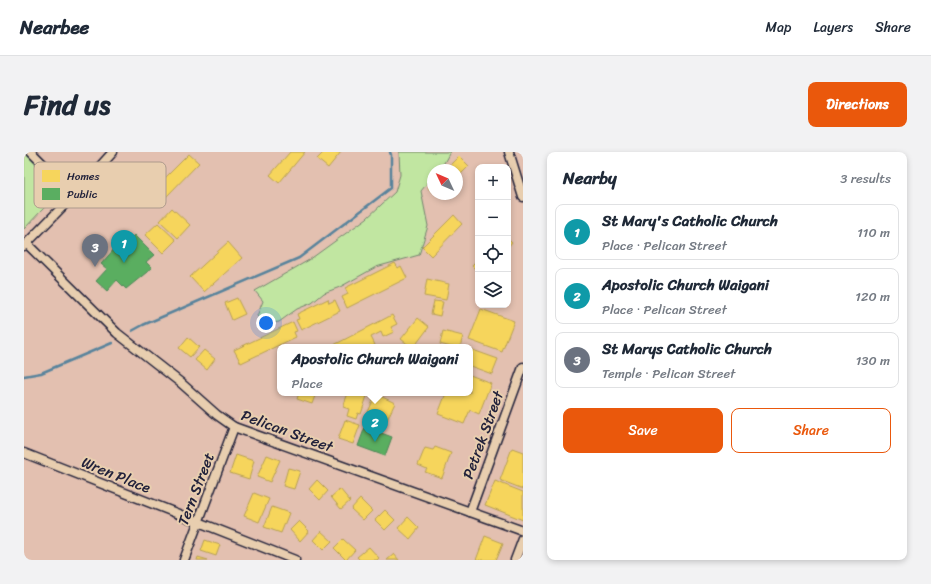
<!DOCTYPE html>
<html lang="en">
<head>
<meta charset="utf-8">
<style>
	:root { --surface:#fff; --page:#f2f2f3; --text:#1f2937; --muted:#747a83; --line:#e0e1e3; --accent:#ea580c }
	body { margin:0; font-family:Sriracha,sans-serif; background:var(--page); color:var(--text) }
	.controls { position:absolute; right:12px; top:12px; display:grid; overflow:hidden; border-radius:8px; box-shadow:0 2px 6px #0003 }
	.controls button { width:36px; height:36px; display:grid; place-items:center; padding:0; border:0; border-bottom:1px solid var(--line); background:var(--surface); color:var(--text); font:20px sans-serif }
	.compass { position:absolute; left:403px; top:12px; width:36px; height:36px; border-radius:50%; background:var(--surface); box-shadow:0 2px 6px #0003; rotate:314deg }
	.you { position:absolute; left:242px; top:171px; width:14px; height:14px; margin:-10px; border:3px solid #fff; border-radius:50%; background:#1a73e8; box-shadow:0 0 0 6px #1a73e833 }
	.badge { display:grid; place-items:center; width:26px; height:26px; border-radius:50%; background:var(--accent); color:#fff; font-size:13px; font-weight:700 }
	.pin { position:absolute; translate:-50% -33px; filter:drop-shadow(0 1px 2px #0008) }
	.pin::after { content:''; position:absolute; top:21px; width:14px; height:12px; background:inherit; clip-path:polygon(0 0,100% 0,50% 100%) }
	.popup { position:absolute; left:253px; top:192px; width:196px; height:52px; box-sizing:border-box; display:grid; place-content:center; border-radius:8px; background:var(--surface); filter:drop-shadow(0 1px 3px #0005); font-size:13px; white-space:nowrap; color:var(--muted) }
	.popup b { font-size:15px; color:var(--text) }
	.popup::after { content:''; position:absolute; left:50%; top:100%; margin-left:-8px; border:8px solid transparent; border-top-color:var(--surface) }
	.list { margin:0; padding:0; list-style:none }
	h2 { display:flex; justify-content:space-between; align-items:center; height:52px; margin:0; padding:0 16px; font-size:17px }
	h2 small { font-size:13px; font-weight:400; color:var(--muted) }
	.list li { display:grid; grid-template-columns:26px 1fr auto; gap:12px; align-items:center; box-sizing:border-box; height:56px; margin:0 8px 8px; padding:0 8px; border:1px solid var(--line); border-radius:8px }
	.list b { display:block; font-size:15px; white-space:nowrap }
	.list p { margin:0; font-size:13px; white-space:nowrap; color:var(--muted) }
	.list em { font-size:13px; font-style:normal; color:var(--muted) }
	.actions { display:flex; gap:8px; padding:12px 16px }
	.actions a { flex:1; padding:9px 0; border:1px solid var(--accent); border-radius:8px; text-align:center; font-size:14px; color:var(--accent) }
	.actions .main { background:var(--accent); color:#fff }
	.icon { flex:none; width:22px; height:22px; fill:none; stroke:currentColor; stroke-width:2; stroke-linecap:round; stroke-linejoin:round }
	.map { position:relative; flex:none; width:499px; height:408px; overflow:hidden; border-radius:8px }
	header { display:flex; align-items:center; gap:24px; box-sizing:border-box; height:56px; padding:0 20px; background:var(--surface); border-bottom:1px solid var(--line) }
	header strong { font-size:19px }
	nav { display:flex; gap:22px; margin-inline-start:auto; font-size:14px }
	.intro { display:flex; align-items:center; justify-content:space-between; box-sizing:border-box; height:96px; padding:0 24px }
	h1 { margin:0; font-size:28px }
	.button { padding:10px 18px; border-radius:8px; background:var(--accent); color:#fff; font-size:14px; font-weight:700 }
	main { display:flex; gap:24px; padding:0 24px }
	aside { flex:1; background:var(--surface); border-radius:8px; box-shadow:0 2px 6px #0003 }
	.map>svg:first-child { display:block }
	.green { fill:#c1e6a1; stroke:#72846e }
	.homes { fill:#f6d55c; stroke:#b69f52 }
	.public { fill:#5aae61; stroke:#498456 }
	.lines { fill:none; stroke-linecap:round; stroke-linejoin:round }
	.stream { stroke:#58839c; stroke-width:2.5 }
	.minor-casing { stroke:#22223b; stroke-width:11 }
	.minor { stroke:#e8ceaf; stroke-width:8 }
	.labels { text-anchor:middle; stroke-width:4; stroke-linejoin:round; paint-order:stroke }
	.street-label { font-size:15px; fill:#22223b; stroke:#e8ceaf }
	.key { fill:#e8ceaf; stroke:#ad9a8c; stroke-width:1 }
	.key-label { font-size:11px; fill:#22223b }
</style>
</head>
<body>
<header>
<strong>Nearbee</strong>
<nav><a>Map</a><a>Layers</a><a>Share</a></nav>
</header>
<div class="intro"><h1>Find us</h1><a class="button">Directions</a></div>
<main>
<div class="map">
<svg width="499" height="408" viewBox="0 0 499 408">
	<rect width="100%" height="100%" fill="#e3c0b0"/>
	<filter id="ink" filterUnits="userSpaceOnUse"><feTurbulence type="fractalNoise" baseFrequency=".025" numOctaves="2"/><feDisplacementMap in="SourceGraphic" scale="8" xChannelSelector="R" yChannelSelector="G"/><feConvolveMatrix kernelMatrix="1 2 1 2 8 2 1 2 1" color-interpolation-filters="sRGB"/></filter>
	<g filter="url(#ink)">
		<g class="green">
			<polygon points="0,0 3,0 37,38 0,77"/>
			<polygon points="375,0 426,0 420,11 415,18 409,18 409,24 397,39 404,74 395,103 352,115 316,135 300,141 288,151 273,157 255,170 241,172 233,164 239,149 231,139 285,108 343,66 371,40 376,23"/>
		</g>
		<g class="homes">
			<polygon points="266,0 281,0 255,31 246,23"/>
			<polygon points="300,0 317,0 304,16 293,7"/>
			<polygon points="165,2 175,11 142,45 132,35"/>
			<polygon points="435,4 445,14 433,26 433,18 421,18"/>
			<polygon points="118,12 126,21 95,52 87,43"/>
			<polygon points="409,30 409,41 404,36"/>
			<polygon points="148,56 166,73 154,86 136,69"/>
			<polygon points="430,63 438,72 407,104 398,95"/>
			<polygon points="134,71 152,88 139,101 121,83"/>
			<polygon points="484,86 488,90 484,95"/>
			<polygon points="204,90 218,106 180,140 166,125"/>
			<polygon points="454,108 454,120 448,114"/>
			<polygon points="371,111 374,116 377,114 383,126 323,156 318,145 324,142 321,136"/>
			<polygon points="403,127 425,132 422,148 400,144"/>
			<polygon points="213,146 221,162 208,168 201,151"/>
			<polygon points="304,147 305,151 311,148 316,159 277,178 272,168 275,167 273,162"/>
			<polygon points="410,149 419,150 416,164 407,162"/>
			<polygon points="457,157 490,169 478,200 445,188"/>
			<polygon points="368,163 373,172 367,175 370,180 359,185 357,180 347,185 351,193 348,195 306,195"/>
			<polygon points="394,166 405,175 390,195 387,195 377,187"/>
			<polygon points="269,170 273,179 270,180 272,185 217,211 210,198"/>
			<polygon points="419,179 439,184 436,195 427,195 416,192"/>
			<polygon points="164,185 175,195 166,205 155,196"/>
			<polygon points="446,197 474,207 468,222 446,214"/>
			<polygon points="180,198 191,207 183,218 171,208"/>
			<polygon points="446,223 467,231 455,262 446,258 440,272 414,262 422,241 446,241"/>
			<polygon points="275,241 292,241 288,252 273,247"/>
			<polygon points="324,241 344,241 337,262 334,261 332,267 323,264 325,257 319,255"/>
			<polygon points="352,242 371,251 363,268 344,260"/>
			<polygon points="321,268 336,273 329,292 314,287"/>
			<polygon points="411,295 427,301 418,326 401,320 403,317 394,313 401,296 409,298"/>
			<polygon points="488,296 499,300 499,337 476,328"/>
			<polygon points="212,303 230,309 225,327 206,321"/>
			<polygon points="243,303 256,308 246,330 233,325"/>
			<polygon points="264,316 276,319 270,337 259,334"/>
			<polygon points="293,328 304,339 296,348 285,337"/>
			<polygon points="471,329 499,340 499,368 461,353"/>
			<polygon points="316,337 326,349 317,357 307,345"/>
			<polygon points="230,341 245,347 235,370 220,364"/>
			<polygon points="336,347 348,359 339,368 327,357"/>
			<polygon points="248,355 265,361 257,381 240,375"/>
			<polygon points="361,358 371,368 361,378 351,368"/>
			<polygon points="384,365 395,376 386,387 374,376"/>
			<polygon points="275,369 285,379 276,389 266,378"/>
			<polygon points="297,379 308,389 299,398 289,388"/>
			<polygon points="461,384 479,391 472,408 452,408"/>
			<polygon points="319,387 331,398 322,408 310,396"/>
			<polygon points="181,388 196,393 192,404 177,399"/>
			<polygon points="345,395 355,406 353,408 336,408 333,405"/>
			<polygon points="370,402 375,408 363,408"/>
			<polygon points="174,405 184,408 173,408"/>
		</g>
		<g class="public">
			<polygon points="110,83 130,103 122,110 128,116 102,137 93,128 83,139 72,129 83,117 77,112 99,87 103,91"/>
			<polygon points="341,275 368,285 361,304 334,294"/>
		</g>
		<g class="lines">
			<g class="stream">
				<polyline points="108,179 119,173 275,106 367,36 367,3 366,0"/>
				<polyline points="0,224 17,221 88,191"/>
			</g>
			<defs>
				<g id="minor">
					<polyline points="7,0 50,43"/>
					<polyline points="485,0 499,45"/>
					<polyline points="3,92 93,181 157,231 193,263 210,275 499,379"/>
					<polyline points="0,94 50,43 89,0"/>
					<polyline points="0,301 271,408"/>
					<polyline points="446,360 499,215"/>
					<polyline points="160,408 210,275"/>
					<polyline points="491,408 499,387"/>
				</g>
			</defs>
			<use href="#minor" class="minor-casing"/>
			<use href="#minor" class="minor"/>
		</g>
	</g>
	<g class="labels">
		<g class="street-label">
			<text transform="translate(263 279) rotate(20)" y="5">Pelican Street</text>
			<text transform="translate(459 283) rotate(-70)" y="5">Petrek Street</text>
			<text transform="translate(92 323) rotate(22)" y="5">Wren Place</text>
			<text transform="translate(172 337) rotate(-69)" y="5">Tern Street</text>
		</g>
	</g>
	<rect x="10" y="10" width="132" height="46" rx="6" class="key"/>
	<rect x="18" y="18" width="18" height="12" fill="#f6d55c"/>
	<rect x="18" y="36" width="18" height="12" fill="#5aae61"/>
	<g class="key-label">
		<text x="43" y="28">Homes</text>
		<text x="43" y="46">Public</text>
	</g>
</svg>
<div class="controls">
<button>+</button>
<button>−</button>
<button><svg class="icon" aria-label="locate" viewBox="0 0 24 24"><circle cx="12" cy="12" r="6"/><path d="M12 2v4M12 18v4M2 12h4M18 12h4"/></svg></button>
<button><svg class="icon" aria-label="layers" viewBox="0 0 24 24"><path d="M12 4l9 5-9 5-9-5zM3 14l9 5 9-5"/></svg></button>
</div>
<svg class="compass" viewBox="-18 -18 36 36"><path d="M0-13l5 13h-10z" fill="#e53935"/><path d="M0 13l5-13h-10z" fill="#747a83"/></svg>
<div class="you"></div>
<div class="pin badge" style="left:100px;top:111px;background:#0f9aa8">1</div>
<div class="pin badge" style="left:351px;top:290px;background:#0f9aa8">2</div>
<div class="popup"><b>Apostolic Church Waigani</b>Place</div>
<div class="pin badge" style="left:71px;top:115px;background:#6b7280">3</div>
</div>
<aside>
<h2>Nearby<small>3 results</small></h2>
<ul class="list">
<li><span class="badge" style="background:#0f9aa8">1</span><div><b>St Mary's Catholic Church</b><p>Place · Pelican Street</p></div><em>110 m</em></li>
<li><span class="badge" style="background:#0f9aa8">2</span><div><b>Apostolic Church Waigani</b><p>Place · Pelican Street</p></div><em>120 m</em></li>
<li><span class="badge" style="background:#6b7280">3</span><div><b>St Marys Catholic Church</b><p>Temple · Pelican Street</p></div><em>130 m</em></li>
</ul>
<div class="actions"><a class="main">Save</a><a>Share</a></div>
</aside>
</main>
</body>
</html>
